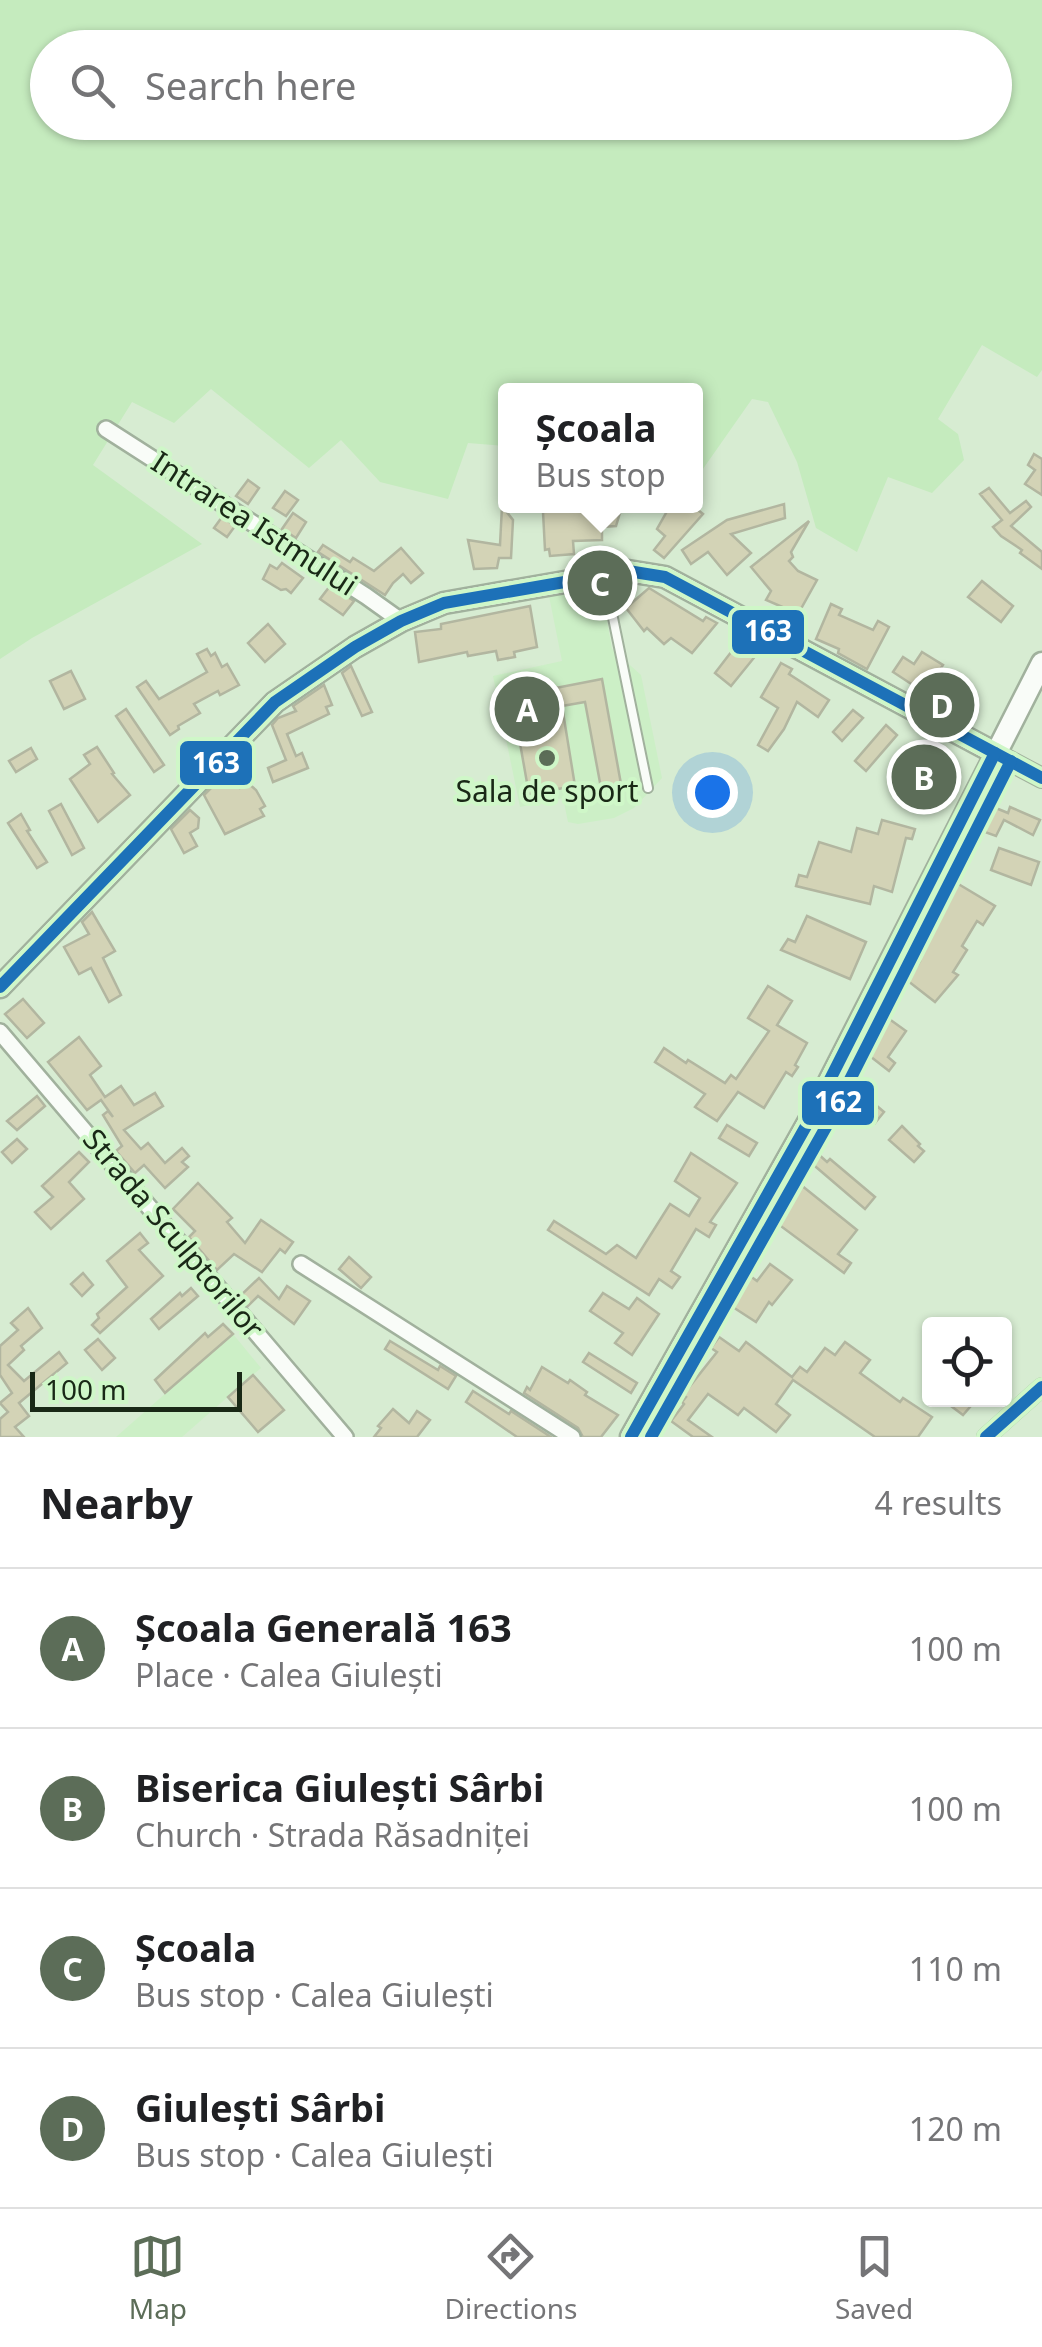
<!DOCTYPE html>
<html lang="en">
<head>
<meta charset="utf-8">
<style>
	:root { --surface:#fff; --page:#f2f2f2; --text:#202124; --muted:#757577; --line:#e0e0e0; --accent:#5c6d58 }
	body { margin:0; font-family:"Noto Sans",sans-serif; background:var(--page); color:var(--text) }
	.controls { position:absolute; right:30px; bottom:30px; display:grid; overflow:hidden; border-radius:10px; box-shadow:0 2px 8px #0004 }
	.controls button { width:90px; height:90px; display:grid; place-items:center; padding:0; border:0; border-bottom:2px solid var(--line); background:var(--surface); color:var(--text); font:50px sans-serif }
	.scale { position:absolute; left:30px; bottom:25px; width:212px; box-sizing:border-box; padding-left:10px; border:5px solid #192816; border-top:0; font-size:28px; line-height:35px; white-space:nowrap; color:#192816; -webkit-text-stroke:8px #cff7c8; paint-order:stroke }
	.you { position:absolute; left:712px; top:792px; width:35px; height:35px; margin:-25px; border:8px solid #fff; border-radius:50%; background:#1a73e8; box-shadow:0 0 0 15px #1a73e833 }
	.badge { display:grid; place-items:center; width:65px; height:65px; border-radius:50%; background:var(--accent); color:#fff; font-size:32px; font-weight:700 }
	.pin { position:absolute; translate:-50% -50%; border:5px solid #fff; box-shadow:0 2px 10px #0006 }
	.popup { position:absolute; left:498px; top:383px; width:205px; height:130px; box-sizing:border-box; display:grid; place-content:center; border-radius:10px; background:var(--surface); filter:drop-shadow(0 2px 8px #0005); font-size:32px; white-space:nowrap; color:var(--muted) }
	.popup b { font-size:38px; color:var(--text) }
	.popup::after { content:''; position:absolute; left:50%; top:100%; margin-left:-20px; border:20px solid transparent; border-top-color:var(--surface) }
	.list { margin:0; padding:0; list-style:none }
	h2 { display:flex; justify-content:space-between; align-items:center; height:130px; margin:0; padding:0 40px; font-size:42px }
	h2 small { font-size:32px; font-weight:400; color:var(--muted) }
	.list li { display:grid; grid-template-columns:65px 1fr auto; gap:30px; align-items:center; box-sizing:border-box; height:160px; padding:0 40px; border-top:2px solid var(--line) }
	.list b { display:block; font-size:38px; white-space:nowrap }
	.list p { margin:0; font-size:32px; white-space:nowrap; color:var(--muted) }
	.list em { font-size:32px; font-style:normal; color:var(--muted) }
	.icon { flex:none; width:55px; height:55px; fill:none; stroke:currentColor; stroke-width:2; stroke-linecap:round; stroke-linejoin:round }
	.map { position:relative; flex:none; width:1042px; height:1437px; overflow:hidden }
	.search { position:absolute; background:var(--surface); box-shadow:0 2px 8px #0004; left:30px; right:30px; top:30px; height:110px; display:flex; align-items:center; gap:25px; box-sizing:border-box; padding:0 35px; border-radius:55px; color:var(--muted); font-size:38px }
	.sheet { height:770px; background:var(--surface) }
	nav { display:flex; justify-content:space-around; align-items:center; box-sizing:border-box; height:140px; border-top:2px solid var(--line); background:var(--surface); font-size:28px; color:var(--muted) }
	nav a { display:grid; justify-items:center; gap:5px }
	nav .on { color:var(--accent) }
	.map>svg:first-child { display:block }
	.built { fill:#ccefc6 }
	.green { fill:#c5ebbe; fill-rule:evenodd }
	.building { fill:#d3d3b6; stroke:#b2b6a0; stroke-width:2.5 }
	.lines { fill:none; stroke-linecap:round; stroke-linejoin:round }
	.service-casing { stroke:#a1b19d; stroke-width:12 }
	.minor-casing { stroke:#a1b19d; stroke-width:20 }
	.tertiary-casing { stroke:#a1b19d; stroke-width:22 }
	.secondary-casing { stroke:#a1b19d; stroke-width:25 }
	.service { stroke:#f9fcf8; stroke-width:8 }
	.minor { stroke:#f9fcf8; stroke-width:15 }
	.tertiary { stroke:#f9fcf8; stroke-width:18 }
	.secondary { stroke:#f9fcf8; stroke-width:20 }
	.bus-1-casing { stroke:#cff7c8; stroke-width:20 }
	.bus-2-casing { stroke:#cff7c8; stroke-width:20 }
	.bus-1 { stroke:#1d71b8; stroke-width:12 }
	.bus-2 { stroke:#1d71b8; stroke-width:12 }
	.poi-dot { fill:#5c6d58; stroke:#cff7c8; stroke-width:4 }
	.labels { text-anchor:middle; stroke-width:8; stroke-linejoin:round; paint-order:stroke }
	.street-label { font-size:30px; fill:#192816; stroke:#cff7c8 }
	.poi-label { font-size:30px; fill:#192816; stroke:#cff7c8 }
	.line-badge { stroke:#cff7c8; stroke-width:4 }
	.badge-label { font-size:28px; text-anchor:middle; font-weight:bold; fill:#fff }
</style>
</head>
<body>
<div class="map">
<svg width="1042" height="1437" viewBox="0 0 1042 1437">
	<rect width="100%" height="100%" fill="#d7ecd2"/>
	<g class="built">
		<polygon points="601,586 612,649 641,675 662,778 634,808 614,818 578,824 568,822 563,798 520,807 493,676 562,661 549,596"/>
		<polygon points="233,1334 261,1368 182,1437 116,1437"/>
	</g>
	<path class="green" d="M0,0H1042V370L1037,377L982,345L938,419L958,434L964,460L932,493L888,477L857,552L816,528L797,462L768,402L752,399L698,476L695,475V390H643L642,384L602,390H505V446L468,443L448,499L380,482L341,440L309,468L211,389L174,423L132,402L93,465L202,544L32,638L0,659ZM48,48H994V122H48Z"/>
	<g class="building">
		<polygon points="1034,454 1042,459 1042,495 1025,484 1035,470 1028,465"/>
		<polygon points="248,480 259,488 248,504 236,496"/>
		<polygon points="989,488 1010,513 1026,501 1031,507 1011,526 1042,552 1042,569 1020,553 1022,550 1001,536 993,527 1002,520 980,494"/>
		<polygon points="285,491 298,500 286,516 273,508"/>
		<polygon points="784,504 785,518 731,534 751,553 727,575 708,552 691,564 682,550 727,520"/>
		<polygon points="502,506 513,520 511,558 499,558 497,568 474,569 468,540 500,545"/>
		<polygon points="586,506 622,506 616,526 602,527 602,540 573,541 574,554 550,556 549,549 545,550 543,512 561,511 561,507"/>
		<polygon points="670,506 693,506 703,514 664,558 654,550 665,536 657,529"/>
		<polygon points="293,513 306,522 296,538 282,529"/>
		<polygon points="222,517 235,526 227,537 214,528"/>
		<polygon points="809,521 791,552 793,557 789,561 798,571 817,580 793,623 783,617 787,609 766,600 771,591 751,567"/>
		<polygon points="323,545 350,562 353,558 374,571 401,548 423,573 411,583 403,574 393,583 385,595 318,552"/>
		<polygon points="282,563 303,578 291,593 286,589 281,590 263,579 270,565 277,569"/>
		<polygon points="982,581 1013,606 1001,622 968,597"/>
		<polygon points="330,586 354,601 343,615 320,599"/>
		<polygon points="649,588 703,621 706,617 717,623 692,653 671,638 664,644 647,628 644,631 626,608"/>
		<polygon points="831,604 842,609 839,615 873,630 878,621 889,627 867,669 838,653 839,649 816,639"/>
		<polygon points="530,606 537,647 514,652 515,657 498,660 496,651 468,656 467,652 419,662 415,632 441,629 441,624"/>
		<polygon points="268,624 285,644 265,662 248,643"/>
		<polygon points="735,647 743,653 748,647 757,654 731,686 715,673"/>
		<polygon points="207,649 211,656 215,653 222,667 227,664 239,685 220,695 218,691 194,704 200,713 178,726 179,729 170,735 137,687 146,681 159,699 207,672 197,654"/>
		<polygon points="922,652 943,665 925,693 893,672 903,657 914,664"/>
		<polygon points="781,663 792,669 789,674 829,700 818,717 797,702 784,729 768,751 758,745 778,708 761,697"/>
		<polygon points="351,666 372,712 362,716 342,673"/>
		<polygon points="71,671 85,699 64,709 50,681"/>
		<polygon points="602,679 621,784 601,788 585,702 562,706 575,786 529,794 515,715 508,716 504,698"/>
		<polygon points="324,685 332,705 326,707 329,714 287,734 296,756 302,753 308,768 273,782 268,768 286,760 272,725 278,718 296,711 293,706"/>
		<polygon points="126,709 164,765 154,772 116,716"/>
		<polygon points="853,710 863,718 842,741 833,732"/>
		<polygon points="886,725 897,735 866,771 855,761"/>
		<polygon points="97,747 114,773 112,774 130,795 98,822 70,779 90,764 84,755"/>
		<polygon points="31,748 37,759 16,772 9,761"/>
		<polygon points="936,753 946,760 930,784 933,793 926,799 913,800 909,796 911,791 908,783 910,778 920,776"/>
		<polygon points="230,769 240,788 249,784 256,790 265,806 260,809 264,816 225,834 204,795"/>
		<polygon points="61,804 84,848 72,855 49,811"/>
		<polygon points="986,804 1008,813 1010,807 1040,820 1033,835 1004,820 996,836 982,831 983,826 976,824"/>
		<polygon points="190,810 199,818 198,828 190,833 197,846 184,853 171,829"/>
		<polygon points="21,814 30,830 27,831 47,862 37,868 8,823"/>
		<polygon points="882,820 915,829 912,839 906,838 892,892 874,886 870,904 796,886 799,875 807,877 819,842 851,852 857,828 878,834"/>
		<polygon points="999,848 1039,862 1031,885 991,870"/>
		<polygon points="950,879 995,906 983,925 977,921 962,946 967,950 953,972 958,975 935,1002 908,981 920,961 912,955 947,902 939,897"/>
		<polygon points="92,912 115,951 103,958 121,995 109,1002 91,968 79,974 64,947 89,934 82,922"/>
		<polygon points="807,916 866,942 850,979 781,950 788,939 795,942"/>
		<polygon points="768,986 792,1001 777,1025 807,1043 795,1065 798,1067 792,1076 786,1072 764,1108 738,1092 717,1121 695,1107 705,1094 655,1062 664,1048 686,1063 688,1060 725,1083 731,1075 736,1079 769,1031 748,1018"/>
		<polygon points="23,999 44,1023 27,1038 5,1014"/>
		<polygon points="885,1016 906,1031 888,1057 895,1063 889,1071 866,1053 882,1033 876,1029"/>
		<polygon points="79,1037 101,1066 90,1075 105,1097 121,1086 134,1105 155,1093 163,1106 124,1130 141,1149 148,1143 165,1163 182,1148 189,1156 182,1162 188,1167 165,1188 144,1165 135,1173 116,1151 122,1146 103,1115 108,1111 113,1117 101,1100 87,1110 48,1062"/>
		<polygon points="857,1089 884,1112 875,1123 848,1099"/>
		<polygon points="37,1096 45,1106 17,1130 7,1121"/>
		<polygon points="727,1125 757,1143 749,1156 719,1138"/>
		<polygon points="902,1126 920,1144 918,1146 924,1151 914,1162 889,1140"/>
		<polygon points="17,1139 27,1149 12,1163 2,1152"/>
		<polygon points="79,1152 89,1162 69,1182 84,1199 51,1229 35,1212 53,1197 42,1186"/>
		<polygon points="816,1152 827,1162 830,1159 875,1197 865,1209 809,1161"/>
		<polygon points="691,1153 737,1183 710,1222 716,1225 709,1237 696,1229 671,1271 680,1277 672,1288 659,1279 649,1295 548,1230 554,1221 606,1254 617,1245 636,1258 670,1204 689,1216 700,1198 675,1181"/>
		<polygon points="796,1181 857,1230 838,1254 851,1263 844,1273 774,1221"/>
		<polygon points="198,1183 232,1218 227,1222 245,1243 261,1220 293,1242 285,1253 280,1249 262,1272 234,1254 217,1270 189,1237 195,1231 173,1209"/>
		<polygon points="140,1233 148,1243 139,1250 163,1276 100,1333 92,1325 99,1318 97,1314 127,1287 107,1261"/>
		<polygon points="349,1257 371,1277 361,1288 339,1269"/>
		<polygon points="770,1264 792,1280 772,1305 769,1302 756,1322 725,1302 746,1273 757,1281"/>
		<polygon points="83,1273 93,1285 82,1296 71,1284"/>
		<polygon points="259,1278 279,1299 287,1286 310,1301 294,1324 258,1296 248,1306 240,1296"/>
		<polygon points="191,1288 198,1296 159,1329 151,1319 180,1293 182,1296"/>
		<polygon points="603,1293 629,1309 637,1298 659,1314 632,1355 615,1343 623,1333 590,1311"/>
		<polygon points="28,1308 42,1328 21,1346 24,1350 8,1365 24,1381 59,1352 67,1363 19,1403 29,1416 15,1427 24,1437 0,1437 0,1419 8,1412 0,1403 12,1393 0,1375 0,1346 18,1330 11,1323"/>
		<polygon points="223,1324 233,1334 165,1393 155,1380 205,1333 208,1337"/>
		<polygon points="719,1337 739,1351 746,1342 792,1377 800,1367 807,1372 825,1348 835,1355 845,1342 870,1360 860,1373 900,1402 903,1398 932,1417 918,1437 875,1437 793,1380 776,1404 790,1415 776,1432 744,1408 738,1415 708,1394 688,1420 712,1437 693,1437 671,1421 684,1404 682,1402 686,1397 683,1395 717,1352 711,1348"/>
		<polygon points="98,1339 115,1358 102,1370 85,1350"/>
		<polygon points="390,1341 438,1370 440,1366 456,1376 448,1389 385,1349"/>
		<polygon points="589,1353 637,1383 631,1393 583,1362"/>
		<polygon points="542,1367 568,1383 570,1380 587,1392 585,1395 618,1415 601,1437 583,1437 578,1428 524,1393 527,1387 530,1390"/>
		<polygon points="253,1375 284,1410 258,1432 228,1397"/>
		<polygon points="473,1391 509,1414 511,1411 551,1437 517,1437 466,1402"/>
		<polygon points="943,1400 976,1400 963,1415"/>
		<polygon points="393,1409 409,1423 417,1411 430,1420 417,1437 374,1437 381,1428 378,1426"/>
	</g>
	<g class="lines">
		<defs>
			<polyline id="service" points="605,579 648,788"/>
			<g id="minor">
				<polyline points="106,429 366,596 401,621"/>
				<polyline points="0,1032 345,1437"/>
				<polyline points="301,1264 572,1437"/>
				<polyline points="986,1437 1042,1387"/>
			</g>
			<polyline id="tertiary" points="995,753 1042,778"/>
			<g id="secondary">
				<polyline points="0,987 275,702 355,647 401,621 444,603 628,571 665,577 995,753"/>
				<polyline points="631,1437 810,1119 1042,663"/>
			</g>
		</defs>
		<use href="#service" class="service-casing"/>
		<use href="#minor" class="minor-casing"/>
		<use href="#tertiary" class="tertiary-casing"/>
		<use href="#secondary" class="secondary-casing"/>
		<use href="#service" class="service"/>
		<use href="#minor" class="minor"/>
		<use href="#tertiary" class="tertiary"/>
		<use href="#secondary" class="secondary"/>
		<defs>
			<g id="bus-1">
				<polyline points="0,987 275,702 355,647 401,621 444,603 628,571 665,577 1042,778"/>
				<polyline points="631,1437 810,1119 995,753"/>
				<polyline points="986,1437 1042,1387"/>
			</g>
			<polyline id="bus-2" points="651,1437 826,1127 1011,761"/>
		</defs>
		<use href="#bus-1" class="bus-1-casing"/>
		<use href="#bus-2" class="bus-2-casing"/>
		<use href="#bus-1" class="bus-1"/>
		<use href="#bus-2" class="bus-2"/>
	</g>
	<circle class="poi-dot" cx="547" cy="758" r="10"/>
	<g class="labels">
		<g class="street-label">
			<text transform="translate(254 524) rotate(33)" y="10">Intrarea Istmului</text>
			<text transform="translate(173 1234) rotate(50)" y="10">Strada Sculptorilor</text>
		</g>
		<g class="poi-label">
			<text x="547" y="802">Sala de sport</text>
		</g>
	</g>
	<g class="line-badge">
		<rect x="730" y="608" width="76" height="48" rx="10" fill="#1d71b8"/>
		<rect x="178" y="739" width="76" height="48" rx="10" fill="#1d71b8"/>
		<rect x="800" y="1079" width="76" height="48" rx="10" fill="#1d71b8"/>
	</g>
	<g class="badge-label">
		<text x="768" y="641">163</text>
		<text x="216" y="773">163</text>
		<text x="838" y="1112">162</text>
	</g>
</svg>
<div class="controls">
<button><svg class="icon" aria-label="locate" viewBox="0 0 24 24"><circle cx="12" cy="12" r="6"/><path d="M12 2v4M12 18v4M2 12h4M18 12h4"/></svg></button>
</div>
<div class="scale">100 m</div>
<div class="you"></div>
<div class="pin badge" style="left:527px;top:709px">A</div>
<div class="pin badge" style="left:924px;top:777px">B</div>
<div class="pin badge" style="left:600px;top:583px">C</div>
<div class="popup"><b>Școala</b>Bus stop</div>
<div class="pin badge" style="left:942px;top:705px">D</div>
<div class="search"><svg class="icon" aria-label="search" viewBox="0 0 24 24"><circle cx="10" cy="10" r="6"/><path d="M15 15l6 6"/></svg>Search here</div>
</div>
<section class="sheet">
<h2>Nearby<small>4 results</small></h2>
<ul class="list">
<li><span class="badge">A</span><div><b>Școala Generală 163</b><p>Place · Calea Giulești</p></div><em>100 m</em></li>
<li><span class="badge">B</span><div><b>Biserica Giulești Sârbi</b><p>Church · Strada Răsadniței</p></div><em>100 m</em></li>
<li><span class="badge">C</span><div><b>Școala</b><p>Bus stop · Calea Giulești</p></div><em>110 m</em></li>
<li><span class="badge">D</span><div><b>Giulești Sârbi</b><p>Bus stop · Calea Giulești</p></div><em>120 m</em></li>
</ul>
</section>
<nav>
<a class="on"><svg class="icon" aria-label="map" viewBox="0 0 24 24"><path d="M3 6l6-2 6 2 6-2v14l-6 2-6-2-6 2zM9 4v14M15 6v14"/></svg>Map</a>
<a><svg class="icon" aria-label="directions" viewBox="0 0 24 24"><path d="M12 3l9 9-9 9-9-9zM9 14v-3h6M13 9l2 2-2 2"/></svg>Directions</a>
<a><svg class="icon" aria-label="saved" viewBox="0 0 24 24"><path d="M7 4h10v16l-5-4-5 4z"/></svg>Saved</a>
</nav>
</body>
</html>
